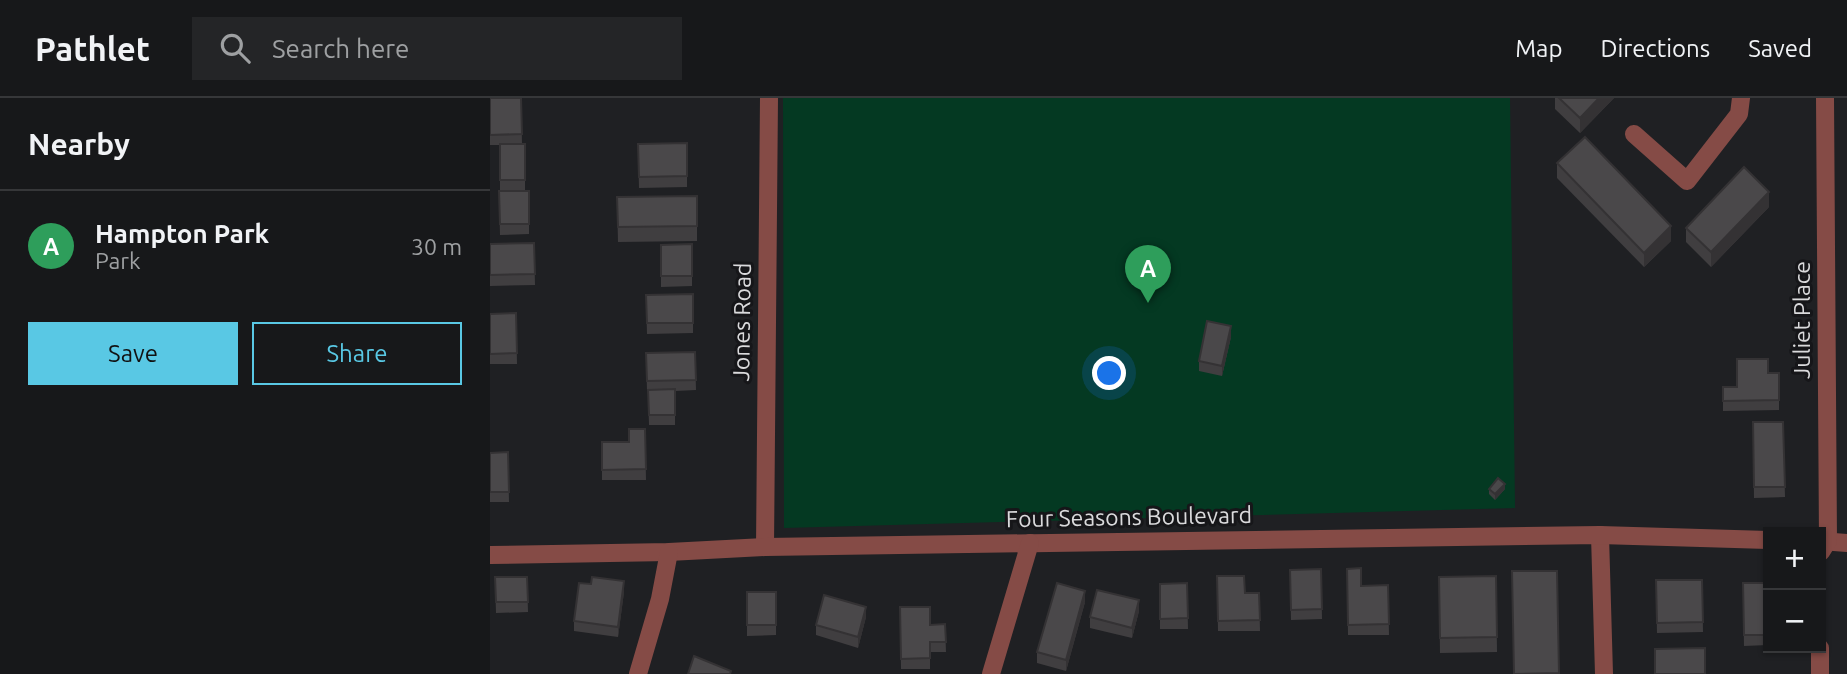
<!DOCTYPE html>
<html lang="en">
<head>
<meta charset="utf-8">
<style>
	:root { --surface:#17181a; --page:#242527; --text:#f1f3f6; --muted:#9ea0a2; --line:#363739; --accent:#59c8e4 }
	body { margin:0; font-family:Ubuntu,sans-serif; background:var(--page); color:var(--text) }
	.controls { position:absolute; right:21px; bottom:21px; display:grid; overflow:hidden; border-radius:0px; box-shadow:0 2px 5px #0004 }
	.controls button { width:63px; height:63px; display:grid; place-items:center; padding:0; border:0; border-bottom:2px solid var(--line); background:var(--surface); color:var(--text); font:35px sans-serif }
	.you { position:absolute; left:620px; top:276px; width:24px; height:24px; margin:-18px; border:5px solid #fff; border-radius:50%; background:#1a73e8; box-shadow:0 0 0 10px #1a73e833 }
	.badge { display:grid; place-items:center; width:46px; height:46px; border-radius:50%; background:var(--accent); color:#fff; font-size:23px; font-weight:700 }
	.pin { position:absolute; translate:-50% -58px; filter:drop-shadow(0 2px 4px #0008) }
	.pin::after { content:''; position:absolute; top:37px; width:24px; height:21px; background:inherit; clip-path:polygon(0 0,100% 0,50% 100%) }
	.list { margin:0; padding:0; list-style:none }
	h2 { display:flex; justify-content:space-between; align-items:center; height:91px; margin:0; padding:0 28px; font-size:30px }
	h2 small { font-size:23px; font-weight:400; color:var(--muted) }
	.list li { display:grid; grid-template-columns:46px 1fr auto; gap:21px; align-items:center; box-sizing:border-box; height:112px; padding:0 28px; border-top:2px solid var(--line) }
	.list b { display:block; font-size:26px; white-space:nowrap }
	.list p { margin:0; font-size:23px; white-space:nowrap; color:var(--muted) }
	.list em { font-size:23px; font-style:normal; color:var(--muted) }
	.actions { display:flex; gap:14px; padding:21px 28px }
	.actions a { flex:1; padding:16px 0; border:2px solid var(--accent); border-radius:0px; text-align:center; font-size:24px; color:var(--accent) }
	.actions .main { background:var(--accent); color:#111 }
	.icon { flex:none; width:38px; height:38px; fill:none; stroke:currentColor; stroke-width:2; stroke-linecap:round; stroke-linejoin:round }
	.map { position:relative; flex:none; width:1357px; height:576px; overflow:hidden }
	header { display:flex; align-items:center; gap:42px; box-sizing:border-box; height:98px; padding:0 35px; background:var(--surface); border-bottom:2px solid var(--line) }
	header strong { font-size:33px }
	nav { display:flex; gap:38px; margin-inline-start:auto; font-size:24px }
	.search { width:490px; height:63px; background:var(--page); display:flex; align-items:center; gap:18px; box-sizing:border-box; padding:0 24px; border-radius:0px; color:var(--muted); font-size:26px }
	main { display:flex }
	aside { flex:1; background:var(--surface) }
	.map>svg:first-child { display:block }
	.green { fill:#043922 }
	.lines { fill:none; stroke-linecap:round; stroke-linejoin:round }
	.minor { stroke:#854b46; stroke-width:18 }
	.wall { fill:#403e40 }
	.shaded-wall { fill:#343234 }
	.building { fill:#4a484a; stroke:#343234; stroke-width:2 }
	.labels { text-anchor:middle; stroke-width:6; stroke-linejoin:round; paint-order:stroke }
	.street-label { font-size:23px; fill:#dadadc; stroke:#161619 }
</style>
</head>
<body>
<header>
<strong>Pathlet</strong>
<div class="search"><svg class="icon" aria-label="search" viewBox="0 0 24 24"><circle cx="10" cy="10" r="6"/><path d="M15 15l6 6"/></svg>Search here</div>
<nav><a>Map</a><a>Directions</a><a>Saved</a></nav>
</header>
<main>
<aside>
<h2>Nearby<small></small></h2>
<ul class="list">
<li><span class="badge" style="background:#2e9e5b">A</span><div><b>Hampton Park</b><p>Park</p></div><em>30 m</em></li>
</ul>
<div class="actions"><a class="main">Save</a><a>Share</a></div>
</aside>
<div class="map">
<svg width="1357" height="576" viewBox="0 0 1357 576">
	<rect width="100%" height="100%" fill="#1f2023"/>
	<polygon class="green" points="293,0 1020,0 1025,410 294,430"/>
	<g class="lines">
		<g class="minor">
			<polyline points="1144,36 1197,83 1249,16 1251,0"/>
			<polyline points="1110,437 1114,576"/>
			<polyline points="1331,443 1357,445"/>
			<polyline points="275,449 279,0"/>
			<polyline points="1331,454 1338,443 1335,0"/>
			<polyline points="0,457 179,454 275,449 1110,437 1278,442"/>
			<polyline points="148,576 170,501 179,454"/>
			<polyline points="501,576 540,445"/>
			<polyline points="1330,576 1330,550"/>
		</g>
	</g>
	<g class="wall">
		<polygon points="0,0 31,0 32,46 35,46 35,92 10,93 10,47 0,47"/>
		<polygon points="1065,0 1124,0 1090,35 1065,11"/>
		<polygon points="197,45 197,89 149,90 148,46"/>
		<polygon points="1067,65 1181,143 1154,169 1067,80"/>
		<polygon points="9,93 39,93 39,136 10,137"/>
		<polygon points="207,98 207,143 128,144 127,99"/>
		<polygon points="1279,109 1221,169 1196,144 1196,130"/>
		<polygon points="44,145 45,187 0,188 0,146"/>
		<polygon points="202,146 202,188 171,189 171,147"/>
		<polygon points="203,196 203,235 157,236 156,197"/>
		<polygon points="26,215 27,266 0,266 0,216"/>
		<polygon points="741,239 732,278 709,273 709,263"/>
		<polygon points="205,254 206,292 185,293 185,327 159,327 158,293 157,293 156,255"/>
		<polygon points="1278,275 1289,275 1289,312 1233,313 1233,289 1247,289"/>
		<polygon points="1263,324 1293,324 1295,399 1264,400"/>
		<polygon points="155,331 156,382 112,382 112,344 139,344"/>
		<polygon points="18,354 19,404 0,404 0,355"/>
		<polygon points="999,391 1015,391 1005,402 999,396"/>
		<polygon points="831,471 832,521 801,522 800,472"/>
		<polygon points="857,471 871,488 898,487 899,537 858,537"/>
		<polygon points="727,478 755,495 769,495 770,533 728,533"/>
		<polygon points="1006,478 1007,554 950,555 949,479"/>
		<polygon points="5,479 37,479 38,514 6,515"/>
		<polygon points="1166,482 1212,482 1213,534 1167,535"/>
		<polygon points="697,485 698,531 670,531 670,486"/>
		<polygon points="1253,485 1278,485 1278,547 1254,548"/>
		<polygon points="134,494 128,539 84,533 84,523"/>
		<polygon points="257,494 286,494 286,537 257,538"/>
		<polygon points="595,504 576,573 547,565 547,554"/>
		<polygon points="410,509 440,527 455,526 456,554 440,554 440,571 411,571"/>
		<polygon points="649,513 642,540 600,530 600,519"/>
		<polygon points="376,519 368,550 326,537 326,527"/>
	</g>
	<g class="shaded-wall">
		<polygon points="1109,0 1124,0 1090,35 1090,20"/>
		<polygon points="1279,94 1279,109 1221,169 1221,154"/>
		<polygon points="1181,128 1181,143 1154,169 1154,155"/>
		<polygon points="741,228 741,239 732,278 732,268"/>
		<polygon points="1015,386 1015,391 1005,402 1005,396"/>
		<polygon points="134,483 134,494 128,539 128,529"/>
		<polygon points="595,493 595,504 576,573 576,562"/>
		<polygon points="649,502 649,513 642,540 642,530"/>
		<polygon points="376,509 376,519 368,550 368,539"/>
	</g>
	<g class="building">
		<polygon points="0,0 31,0 32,36 0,37"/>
		<polygon points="1069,0 1109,0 1090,20"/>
		<polygon points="1095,39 1181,128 1154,155 1067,65"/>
		<polygon points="197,45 197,78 149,79 148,46"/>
		<rect x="10" y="46" width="25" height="36"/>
		<polygon points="1254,69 1279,94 1221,154 1196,130"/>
		<polygon points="9,93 39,93 39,126 10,126"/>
		<polygon points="207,98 207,128 128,129 127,99"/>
		<polygon points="44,145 45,176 0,177 0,146"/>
		<polygon points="202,146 202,178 171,178 171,147"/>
		<polygon points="203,196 203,225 157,225 156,197"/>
		<polygon points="26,215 27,255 0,256 0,216"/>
		<polygon points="717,223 741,228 732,268 709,263"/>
		<polygon points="205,254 206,282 157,283 156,255"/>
		<polygon points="1247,261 1278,261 1278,275 1289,275 1289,302 1233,303 1233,289 1247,289"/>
		<polygon points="185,291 185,317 159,317 158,292"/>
		<polygon points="1263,324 1293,324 1295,389 1264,389"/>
		<polygon points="139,331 155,331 156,371 112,372 112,344 139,344"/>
		<polygon points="18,354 19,394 0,394 0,355"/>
		<polygon points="1008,380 1015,386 1005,396 999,391"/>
		<polygon points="871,470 871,488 898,487 899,526 858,527 857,471"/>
		<polygon points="831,471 832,511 801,512 800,472"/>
		<polygon points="1022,473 1067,473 1069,575 1024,576"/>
		<polygon points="727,478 754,478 755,495 769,495 770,522 728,523"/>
		<polygon points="1006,478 1007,539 950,540 949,479"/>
		<polygon points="5,479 37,479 38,504 6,504"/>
		<polygon points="102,479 134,483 128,529 84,523 89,485 101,486"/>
		<polygon points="1166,482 1212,482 1213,524 1167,525"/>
		<polygon points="567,485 595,493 576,562 547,554"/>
		<polygon points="697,485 698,520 670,521 670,486"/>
		<polygon points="1253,485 1278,485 1278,537 1254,537"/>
		<polygon points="607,492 649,502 642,530 600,519"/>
		<rect x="257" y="494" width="29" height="33"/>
		<polygon points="334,497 376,509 368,539 326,527"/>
		<polygon points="410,509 440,509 440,527 455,526 456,544 440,544 440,560 411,561"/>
		<polygon points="1215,550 1215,576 1165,576 1165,551"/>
		<polygon points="204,558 241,573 240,576 198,576"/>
	</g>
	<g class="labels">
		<g class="street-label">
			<text transform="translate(1312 222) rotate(-90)" y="8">Juliet Place</text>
			<text transform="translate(252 224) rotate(-89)" y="8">Jones Road</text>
			<text transform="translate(639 419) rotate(-1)" y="8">Four Seasons Boulevard</text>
		</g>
	</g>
</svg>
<div class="controls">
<button>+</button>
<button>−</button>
</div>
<div class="you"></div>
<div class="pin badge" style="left:658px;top:205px;background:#2e9e5b">A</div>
</div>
</main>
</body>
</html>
